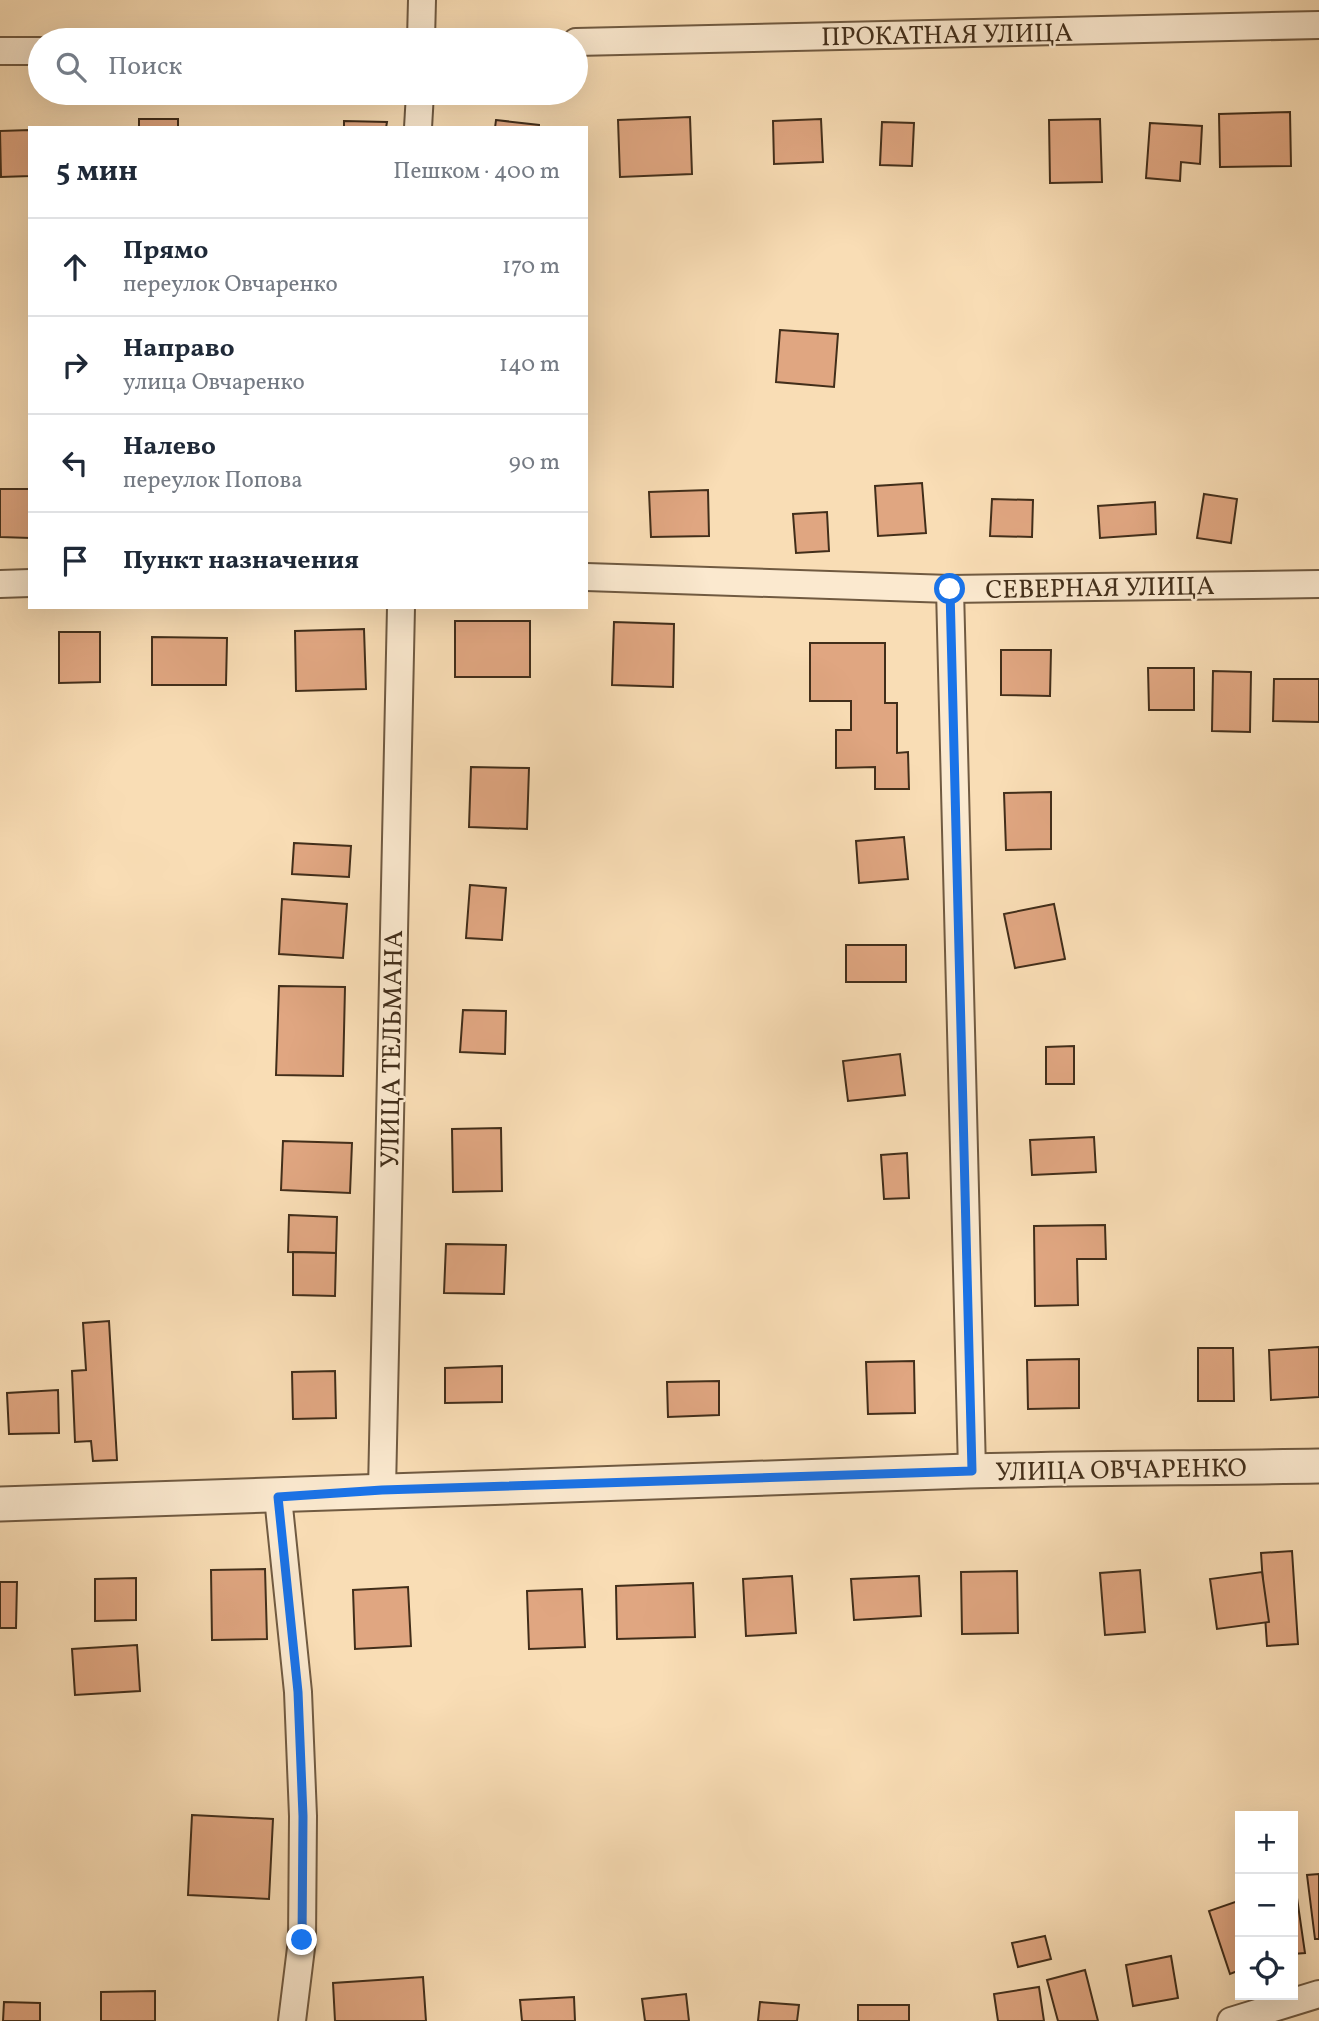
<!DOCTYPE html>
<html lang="ru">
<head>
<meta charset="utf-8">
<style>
	:root { --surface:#fff; --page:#f2f2f3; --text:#1f2937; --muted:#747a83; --line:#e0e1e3 }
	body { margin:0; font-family:Vollkorn,serif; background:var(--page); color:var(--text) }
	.controls { position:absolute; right:21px; bottom:21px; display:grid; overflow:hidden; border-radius:0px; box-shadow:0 7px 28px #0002 }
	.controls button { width:63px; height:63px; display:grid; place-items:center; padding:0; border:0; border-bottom:2px solid var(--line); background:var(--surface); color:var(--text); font:35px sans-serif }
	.stop { position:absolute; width:21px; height:21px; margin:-16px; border:5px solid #1a73e8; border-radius:50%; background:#fff }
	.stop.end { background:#1a73e8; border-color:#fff; box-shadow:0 2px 7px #0008 }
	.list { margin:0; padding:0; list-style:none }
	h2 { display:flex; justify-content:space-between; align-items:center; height:91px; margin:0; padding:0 28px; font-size:30px }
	h2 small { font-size:23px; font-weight:400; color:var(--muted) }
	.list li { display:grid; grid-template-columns:46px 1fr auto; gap:21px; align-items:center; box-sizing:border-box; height:98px; padding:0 28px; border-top:2px solid var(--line) }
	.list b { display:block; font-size:26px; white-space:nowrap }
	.list p { margin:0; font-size:23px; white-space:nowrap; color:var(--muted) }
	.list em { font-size:23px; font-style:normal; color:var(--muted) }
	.icon { flex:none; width:38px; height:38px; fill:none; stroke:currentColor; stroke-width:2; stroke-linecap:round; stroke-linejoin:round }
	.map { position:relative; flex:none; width:1319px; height:2021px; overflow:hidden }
	.search { position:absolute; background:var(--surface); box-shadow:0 7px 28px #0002; left:28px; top:28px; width:560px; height:77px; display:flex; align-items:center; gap:18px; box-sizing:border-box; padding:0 24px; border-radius:38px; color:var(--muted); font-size:26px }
	.panel { position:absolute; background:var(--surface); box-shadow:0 7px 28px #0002; left:28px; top:126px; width:560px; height:483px; border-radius:0px }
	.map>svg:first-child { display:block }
	.building { fill:#e0a681; stroke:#422e1a; stroke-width:2 }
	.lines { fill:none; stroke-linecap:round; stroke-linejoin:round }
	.minor-casing { stroke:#705a41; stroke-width:30 }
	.tertiary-casing { stroke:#705a41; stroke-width:37 }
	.minor { stroke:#fbe9cf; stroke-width:26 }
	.tertiary { stroke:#fbe9cf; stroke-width:33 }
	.route { stroke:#1a73e8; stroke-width:9 }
	.labels { text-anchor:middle; stroke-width:5; stroke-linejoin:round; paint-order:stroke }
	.street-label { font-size:26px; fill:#422e1a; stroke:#fbe9cf }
</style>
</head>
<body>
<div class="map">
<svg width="1319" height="2021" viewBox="0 0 1319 2021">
	<rect width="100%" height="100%" fill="#f9ddb5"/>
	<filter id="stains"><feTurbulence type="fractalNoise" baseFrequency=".00286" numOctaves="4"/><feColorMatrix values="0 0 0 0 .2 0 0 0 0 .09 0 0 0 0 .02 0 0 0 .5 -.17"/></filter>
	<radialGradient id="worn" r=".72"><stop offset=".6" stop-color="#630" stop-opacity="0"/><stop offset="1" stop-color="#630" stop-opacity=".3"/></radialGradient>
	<g class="building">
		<polygon points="1290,112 1291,166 1220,167 1219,114"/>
		<polygon points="690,117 692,174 620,177 618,120"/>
		<rect x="139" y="119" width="39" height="9"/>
		<polygon points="821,119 823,162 774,164 773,121"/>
		<polygon points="1100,119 1102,182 1050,183 1049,120"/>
		<polygon points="496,120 539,125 539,128 495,128"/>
		<polygon points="344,121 387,122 386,128 344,128"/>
		<polygon points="882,122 914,123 912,166 880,165"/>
		<polygon points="1150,123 1202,126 1200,164 1181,162 1180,181 1146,178"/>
		<polygon points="30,130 30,176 1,177 0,131"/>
		<polygon points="780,330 838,334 834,387 776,382"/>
		<polygon points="922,483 926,533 878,536 875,486"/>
		<polygon points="0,489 30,489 30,538 0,537"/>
		<polygon points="708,490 709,536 651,537 649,492"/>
		<polygon points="1204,494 1237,499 1231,543 1197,538"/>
		<polygon points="992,499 1033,500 1032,537 990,536"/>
		<polygon points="1155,502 1156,534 1100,538 1098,506"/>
		<polygon points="827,512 829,551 796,553 793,514"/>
		<rect x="455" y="621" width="75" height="56"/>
		<polygon points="614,622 674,624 673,687 612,685"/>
		<polygon points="364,629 366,689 296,691 295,631"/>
		<polygon points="59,632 100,632 100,682 59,683"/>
		<polygon points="152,637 227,638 226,685 152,685"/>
		<polygon points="810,643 885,643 885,703 897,703 897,753 908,752 909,789 875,789 875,767 836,768 836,730 851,730 851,701 810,701"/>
		<polygon points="1001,650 1051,650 1050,696 1001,695"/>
		<polygon points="1148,668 1194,668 1194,710 1149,710"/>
		<polygon points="1213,671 1251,672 1250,732 1212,731"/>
		<polygon points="1274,679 1319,679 1319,722 1273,721"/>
		<polygon points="471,767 529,768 527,829 469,827"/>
		<polygon points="1051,792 1051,849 1006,850 1004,793"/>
		<polygon points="904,837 908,879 859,883 856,841"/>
		<polygon points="294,843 351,846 349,877 292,874"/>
		<polygon points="470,885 506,888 502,940 466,938"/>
		<polygon points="282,899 347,904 343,958 279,954"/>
		<polygon points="1054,904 1065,959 1015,968 1004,914"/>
		<rect x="846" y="945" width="60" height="37"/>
		<polygon points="279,986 345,987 343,1076 276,1075"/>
		<polygon points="463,1010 506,1011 505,1054 460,1052"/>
		<polygon points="1074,1046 1074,1084 1046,1084 1046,1047"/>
		<polygon points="900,1054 905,1095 848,1101 843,1061"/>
		<polygon points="501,1128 502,1191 453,1192 452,1129"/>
		<polygon points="1094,1137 1096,1172 1032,1175 1030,1140"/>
		<polygon points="283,1141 352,1143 350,1193 281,1190"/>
		<polygon points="907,1153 909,1198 884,1199 881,1155"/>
		<polygon points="289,1215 337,1217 336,1253 288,1252"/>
		<polygon points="1105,1225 1106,1259 1077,1259 1078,1305 1035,1306 1034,1226"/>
		<polygon points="446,1244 506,1245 504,1294 444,1293"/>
		<polygon points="293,1252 336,1253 335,1296 293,1295"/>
		<polygon points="109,1321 117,1460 93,1461 91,1441 75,1442 72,1371 86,1370 83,1323"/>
		<polygon points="1319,1347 1319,1397 1271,1400 1269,1350"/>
		<polygon points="1198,1348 1233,1348 1234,1401 1198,1401"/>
		<polygon points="1079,1359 1079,1408 1028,1409 1027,1360"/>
		<polygon points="914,1361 915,1413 868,1414 866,1362"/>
		<polygon points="502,1366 502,1402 445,1403 445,1368"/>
		<polygon points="335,1371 336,1418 293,1419 292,1372"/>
		<polygon points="719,1381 719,1415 668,1417 667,1382"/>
		<polygon points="58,1390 59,1433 9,1434 7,1393"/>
		<polygon points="1292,1551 1298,1644 1267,1646 1261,1553"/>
		<polygon points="265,1569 267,1639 212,1640 211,1570"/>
		<polygon points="1140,1570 1145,1632 1105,1635 1100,1573"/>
		<polygon points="1017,1571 1018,1633 962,1634 961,1572"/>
		<polygon points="1262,1572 1269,1622 1217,1629 1210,1579"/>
		<polygon points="792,1576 796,1633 746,1636 743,1579"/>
		<polygon points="919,1576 921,1616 854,1620 851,1579"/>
		<polygon points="136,1578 136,1620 95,1621 95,1579"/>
		<polygon points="0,1582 17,1582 16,1628 0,1628"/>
		<polygon points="693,1583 695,1637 617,1639 616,1586"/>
		<polygon points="408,1587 411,1646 355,1649 353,1590"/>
		<polygon points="582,1589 585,1647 529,1649 527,1591"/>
		<polygon points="137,1645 140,1691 75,1695 72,1649"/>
		<polygon points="192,1815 273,1819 269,1899 188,1895"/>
		<polygon points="1319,1874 1319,1939 1315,1939 1307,1875"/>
		<polygon points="1297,1898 1305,1953 1293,1954 1293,1899"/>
		<polygon points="1238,1901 1240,1909 1240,1970 1230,1974 1209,1911"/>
		<polygon points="1045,1936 1051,1959 1018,1967 1012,1943"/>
		<polygon points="1171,1956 1178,1998 1133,2006 1126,1965"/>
		<polygon points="1085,1970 1098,2021 1058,2021 1047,1980"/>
		<polygon points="423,1977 426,2021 335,2021 333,1983"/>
		<polygon points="1039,1987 1044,2021 998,2021 994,1994"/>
		<polygon points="155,1991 155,2021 101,2021 101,1992"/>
		<polygon points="686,1994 689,2021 645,2021 642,1999"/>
		<polygon points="574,1997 575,2021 522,2021 520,2000"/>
		<polygon points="4,2002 40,2003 40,2021 3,2021"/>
		<polygon points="760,2002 799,2005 797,2021 758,2021"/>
		<rect x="858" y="2005" width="51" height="16"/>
	</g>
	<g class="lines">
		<defs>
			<g id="minor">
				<polyline points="421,40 422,0"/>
				<polyline points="576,42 1319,25"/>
				<polyline points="0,51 40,51"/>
				<polyline points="418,128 420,93"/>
				<polyline points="586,577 950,589 1319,584"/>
				<polyline points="0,584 30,583"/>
				<polyline points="950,589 972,1471"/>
				<polyline points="382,1490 401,607"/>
				<polyline points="278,1497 298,1692 303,1816 302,1940 292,2021"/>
				<polyline points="1231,2021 1319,1994"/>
			</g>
			<path id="tertiary" d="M0,1504C323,1496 645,1480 968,1471C1085,1468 1202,1468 1319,1466"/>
		</defs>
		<use href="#minor" class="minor-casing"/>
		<use href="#tertiary" class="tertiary-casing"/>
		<use href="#minor" class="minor"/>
		<use href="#tertiary" class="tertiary"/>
	</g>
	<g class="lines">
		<polyline class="route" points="302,1940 303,1816 298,1692 278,1497 382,1490 972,1471 950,589"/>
	</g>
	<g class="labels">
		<g class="street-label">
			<text transform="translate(947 34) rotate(-1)" y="9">ПРОКАТНАЯ УЛИЦА</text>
			<text transform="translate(1100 587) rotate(-1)" y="9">СЕВЕРНАЯ УЛИЦА</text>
			<text transform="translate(391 1049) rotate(-89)" y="9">УЛИЦА ТЕЛЬМАНА</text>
			<text transform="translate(1121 1469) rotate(-1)" y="9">УЛИЦА ОВЧАРЕНКО</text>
		</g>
	</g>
	<rect width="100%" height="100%" filter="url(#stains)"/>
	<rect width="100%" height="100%" fill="url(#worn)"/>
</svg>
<div class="controls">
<button>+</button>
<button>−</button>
<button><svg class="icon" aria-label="locate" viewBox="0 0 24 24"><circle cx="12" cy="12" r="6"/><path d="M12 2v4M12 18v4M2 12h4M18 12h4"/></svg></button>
</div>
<div class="stop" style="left:950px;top:589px"></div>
<div class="stop end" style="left:302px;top:1940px"></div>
<div class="search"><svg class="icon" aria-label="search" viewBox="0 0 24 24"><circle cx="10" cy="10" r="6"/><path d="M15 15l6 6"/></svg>Поиск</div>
<section class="panel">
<h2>5 мин<small>Пешком · 400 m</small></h2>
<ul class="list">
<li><svg class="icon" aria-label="ahead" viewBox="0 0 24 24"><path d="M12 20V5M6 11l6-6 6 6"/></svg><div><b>Прямо</b><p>переулок Овчаренко</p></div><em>170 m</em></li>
<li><svg class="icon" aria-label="right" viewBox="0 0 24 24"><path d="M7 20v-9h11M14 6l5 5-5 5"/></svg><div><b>Направо</b><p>улица Овчаренко</p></div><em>140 m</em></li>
<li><svg class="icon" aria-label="left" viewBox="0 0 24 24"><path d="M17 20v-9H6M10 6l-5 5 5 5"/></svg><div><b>Налево</b><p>переулок Попова</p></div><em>90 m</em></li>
<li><svg class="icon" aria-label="arrive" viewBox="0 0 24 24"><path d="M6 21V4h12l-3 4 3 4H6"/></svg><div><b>Пункт назначения</b></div></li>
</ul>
</section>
</div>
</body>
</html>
